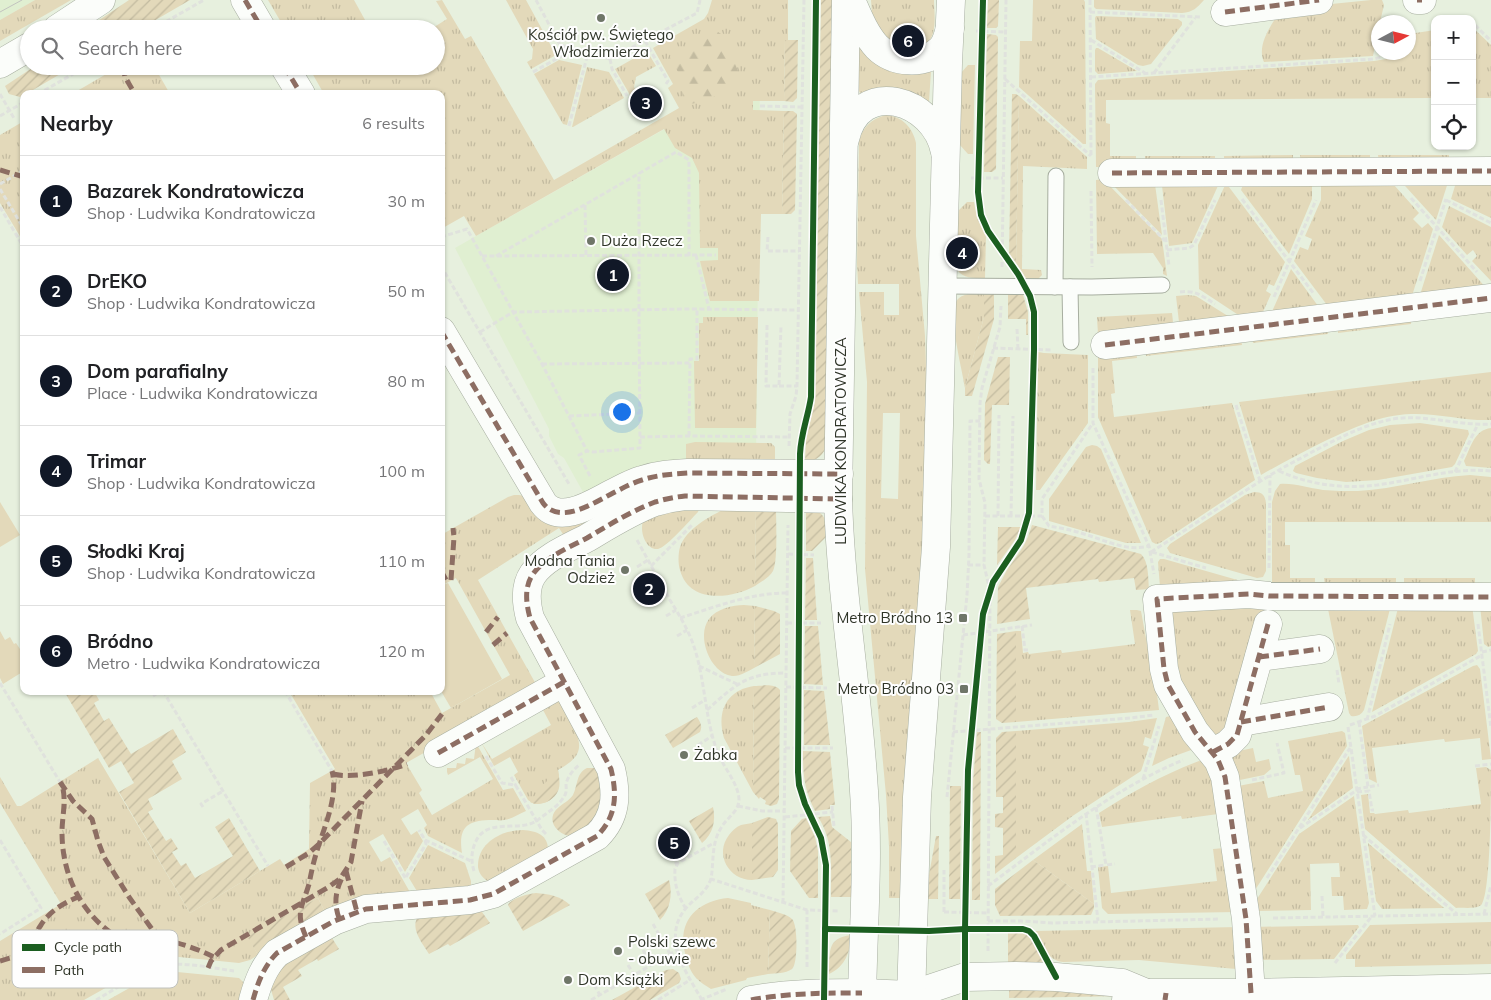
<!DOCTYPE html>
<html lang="en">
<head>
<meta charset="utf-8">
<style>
	:root { --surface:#fff; --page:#f2f2f2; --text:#202124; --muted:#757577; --line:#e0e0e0; --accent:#111827 }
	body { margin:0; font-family:Mulish,sans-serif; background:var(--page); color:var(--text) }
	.controls { position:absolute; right:15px; top:15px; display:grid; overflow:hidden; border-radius:10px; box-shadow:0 1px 4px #0004 }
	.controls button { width:45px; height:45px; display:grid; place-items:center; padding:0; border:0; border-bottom:1px solid var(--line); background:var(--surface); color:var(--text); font:25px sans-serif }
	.compass { position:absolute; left:1371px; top:15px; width:45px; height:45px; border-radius:50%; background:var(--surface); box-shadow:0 1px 4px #0004; rotate:83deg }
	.you { position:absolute; left:621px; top:411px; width:18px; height:18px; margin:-12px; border:4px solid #fff; border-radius:50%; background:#1a73e8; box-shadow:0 0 0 8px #1a73e833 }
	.badge { display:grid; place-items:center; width:32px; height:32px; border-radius:50%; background:var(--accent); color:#fff; font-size:16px; font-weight:700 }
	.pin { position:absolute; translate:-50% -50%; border:2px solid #fff; box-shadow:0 1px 5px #0006 }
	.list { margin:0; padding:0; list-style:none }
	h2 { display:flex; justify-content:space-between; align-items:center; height:65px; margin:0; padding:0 20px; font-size:21px }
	h2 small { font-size:16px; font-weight:400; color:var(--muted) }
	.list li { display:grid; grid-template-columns:32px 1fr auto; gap:15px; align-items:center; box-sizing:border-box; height:90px; padding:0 20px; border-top:1px solid var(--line) }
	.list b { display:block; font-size:19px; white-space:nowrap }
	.list p { margin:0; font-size:16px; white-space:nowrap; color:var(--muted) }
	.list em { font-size:16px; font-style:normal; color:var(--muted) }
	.icon { flex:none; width:28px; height:28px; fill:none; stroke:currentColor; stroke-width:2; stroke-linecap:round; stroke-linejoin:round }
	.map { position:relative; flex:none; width:1491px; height:1000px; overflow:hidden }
	.search { position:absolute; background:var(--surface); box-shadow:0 1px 4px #0004; left:20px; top:20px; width:425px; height:55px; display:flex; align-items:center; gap:12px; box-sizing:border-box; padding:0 18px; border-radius:28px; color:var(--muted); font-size:19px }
	.panel { position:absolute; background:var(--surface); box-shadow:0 1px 4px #0004; left:20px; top:90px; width:425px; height:605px; border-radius:10px }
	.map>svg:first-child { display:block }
	.built { fill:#e0efd1 }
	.grass { fill:url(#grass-tufts); fill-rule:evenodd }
	.forest { fill:url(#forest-firs) }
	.park { fill:#e3d9ba }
	.garden { fill:url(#garden-furrows) }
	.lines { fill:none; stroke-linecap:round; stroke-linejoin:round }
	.service-casing { stroke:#a7aea0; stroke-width:17 }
	.minor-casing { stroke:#a7aea0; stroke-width:29 }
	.tertiary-casing { stroke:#a7aea0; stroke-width:29 }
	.secondary-casing { stroke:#a7aea0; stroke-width:29 }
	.path { stroke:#e0e2dd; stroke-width:3; stroke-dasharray:5 2.5; stroke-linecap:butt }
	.service { stroke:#fbfdfa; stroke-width:15 }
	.minor { stroke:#fbfdfa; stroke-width:28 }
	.tertiary { stroke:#fbfdfa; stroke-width:28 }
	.secondary { stroke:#fbfdfa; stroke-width:28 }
	.tram { stroke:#c2c4bf; stroke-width:1 }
	.quiet { stroke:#8d6e63; stroke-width:5; stroke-dasharray:10 5; stroke-linecap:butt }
	.cycleway-casing { stroke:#fefefe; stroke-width:9 }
	.cycleway { stroke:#1b5e20; stroke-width:6 }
	.poi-dot { fill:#6f7668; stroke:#fefefe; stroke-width:2 }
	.labels { text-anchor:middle; stroke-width:4; stroke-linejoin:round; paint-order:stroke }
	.poi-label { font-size:15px; fill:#2f3528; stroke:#fefefe; text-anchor:start }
	.street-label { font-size:15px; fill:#2f3528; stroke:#fefefe }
	.key { fill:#fefefe; stroke:#c0c2be; stroke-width:1 }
	.key-label { font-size:14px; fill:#2f3528 }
</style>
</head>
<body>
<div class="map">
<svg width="1491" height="1000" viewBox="0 0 1491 1000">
	<defs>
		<pattern id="grass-tufts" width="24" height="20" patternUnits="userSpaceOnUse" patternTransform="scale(1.25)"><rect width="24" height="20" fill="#e3d9ba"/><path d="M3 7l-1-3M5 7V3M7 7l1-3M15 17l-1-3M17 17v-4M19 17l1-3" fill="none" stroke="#c3bba0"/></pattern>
		<pattern id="forest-firs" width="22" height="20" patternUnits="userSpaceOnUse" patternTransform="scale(1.25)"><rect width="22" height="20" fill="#e3d9ba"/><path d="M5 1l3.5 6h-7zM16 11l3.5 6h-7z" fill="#c3bba0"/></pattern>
		<pattern id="garden-furrows" width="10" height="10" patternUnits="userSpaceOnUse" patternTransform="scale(1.25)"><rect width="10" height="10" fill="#e3d9ba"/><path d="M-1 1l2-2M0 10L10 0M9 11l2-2" fill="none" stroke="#c3bba0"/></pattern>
	</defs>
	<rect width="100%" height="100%" fill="#e7f0de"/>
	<g class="built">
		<polygon points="0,0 35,0 0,20"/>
		<polygon points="760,75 756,460 679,460 658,462 651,463 593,490 583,492 564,458 558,454 549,436 549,429 455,248"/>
	</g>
	<g class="grass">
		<polygon points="35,0 71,0 0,41 0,20"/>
		<polygon points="268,0 354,0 370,29 285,29"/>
		<polygon points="442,0 465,39 471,36 554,180 679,108 668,88 673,84 653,48 704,19 708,13 712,0 788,0 788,40 785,40 784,101 753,101 753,110 784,111 782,214 761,214 759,301 710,301 700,261 718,260 718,248 700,248 699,173 692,158 675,148 664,129 476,236 464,216 441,229 441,94 324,94 308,66 436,66 436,29 431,29 447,19 436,1"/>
		<polygon points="506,0 526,0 556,55 531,69 527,62 532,59 533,49"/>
		<path d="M871,0H934C934,12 938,34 927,43C922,47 914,49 908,51L881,35L872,14Z"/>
		<polygon points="1033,0 1084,0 1085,2 1086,144 1083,144 1019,87 1020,41 1032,41"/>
		<path d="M1094,0H1204C1197,8 1193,12 1182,13L1096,9L1094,7Z"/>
		<path d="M1371,0H1382L1384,5L1380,22H1378V30L1373,56L1264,62C1256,45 1272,23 1282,9Z"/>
		<polygon points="1096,16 1178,19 1182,22 1182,25 1151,64 1143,66 1138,65 1096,39 1095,18"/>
		<polygon points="1472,27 1491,45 1491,98 1472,98"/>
		<polygon points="1435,30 1435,98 1106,100 1106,123 1110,124 1110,156 1136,156 1136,167 1096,167 1095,84 1098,80 1374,61 1386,59 1395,53 1408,52 1409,34"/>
		<polygon points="861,46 931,71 929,102 928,103 898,89 880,88 860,93 858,89 859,47"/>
		<polygon points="1096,48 1098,48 1137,71 1098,74 1095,71 1095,50"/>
		<polygon points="647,51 656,66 636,77 634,87 636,91 630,95 615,69"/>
		<polygon points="559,60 582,65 567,125 563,124 534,74"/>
		<polygon points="968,65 975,65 973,154 968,154 959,144 960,74"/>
		<polygon points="120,66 154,66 170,94 72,94"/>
		<polygon points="587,67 609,72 624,98 573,127 572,127"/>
		<polygon points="1019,96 1087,157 1087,169 1023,166 1022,269 1041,270 1042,275 1038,279 1026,278 1016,263"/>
		<path d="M886,115C902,116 913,128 916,143V236L925,336L926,366L924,535L920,603L905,774L902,848V898H889V846L886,795L865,569L867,382L859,292H884V315H899V284H858L857,264L859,141C863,127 871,119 886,115ZM883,413H900L898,499L881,498Z"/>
		<polygon points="24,121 24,243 0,203 0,135"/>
		<polygon points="1293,155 1293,166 1224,166 1224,156"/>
		<polygon points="1300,155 1370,155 1370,166 1301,166"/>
		<polygon points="1378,155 1449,155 1449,165 1379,165"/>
		<polygon points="1145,156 1215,156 1215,166 1145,167"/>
		<polygon points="1386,176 1419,213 1413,219 1422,228 1428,223 1433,229 1411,299 1330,309 1294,261 1300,247 1308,250 1312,239 1305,236 1321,200 1321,183"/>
		<polygon points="1396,176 1450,176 1436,220"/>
		<polygon points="1458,176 1491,176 1491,218 1451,199"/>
		<polygon points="1154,177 1162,235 1106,178"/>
		<polygon points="1161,177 1222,177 1192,243 1169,246"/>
		<polygon points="1246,177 1312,183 1312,199 1289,254 1241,190"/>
		<polygon points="1103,179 1162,239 1167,276 1163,274 1163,268 1153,253 1097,254 1096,180"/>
		<polygon points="1226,183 1285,262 1274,286 1269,284 1266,291 1271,294 1259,321 1249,322 1199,289 1198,245"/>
		<path d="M967,202H974L977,218L986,237L985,278C972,278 961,279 955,266L958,211Z"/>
		<polygon points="1449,206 1491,227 1491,281 1472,261 1477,256 1473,250 1467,255 1442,227"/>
		<polygon points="1439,235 1488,290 1419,298"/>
		<polygon points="1291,269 1321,310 1270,316"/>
		<path d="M984,294V317L965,388C963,371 946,311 958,299C965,292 976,294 984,294Z"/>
		<polygon points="1187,295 1196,296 1239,323 1180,331 1176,296"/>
		<polygon points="1172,313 1174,331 1098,335 1097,317"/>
		<polygon points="1411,316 1411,324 1338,333 1338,325"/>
		<polygon points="703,317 758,317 756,428 695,428 694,361 699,361 699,323 703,323"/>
		<polygon points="1327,326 1328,334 1253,343 1252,336"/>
		<polygon points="1241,337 1242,345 1146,356 1146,348"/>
		<polygon points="1136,350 1137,358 1112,361 1115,393 1111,394 1114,417 1232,403 1255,480 1160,543 1156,544 1152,542 1098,417 1098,353"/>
		<polygon points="1038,352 1044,353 1088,355 1088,423 1040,490 1036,490"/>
		<path d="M1491,372V420C1464,421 1438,413 1411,414C1380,415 1353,428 1325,441C1303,452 1282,463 1261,475L1239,402Z"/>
		<polygon points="1420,423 1468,430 1469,434 1455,464 1452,467 1378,480 1346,482 1317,478 1296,473 1293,471 1295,466 1343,441 1369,430 1390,425"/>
		<path d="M1491,428V468L1466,466L1464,461C1471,447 1474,430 1491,428Z"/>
		<polygon points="695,442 771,443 775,447 775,462 647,465 658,462 686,459 686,444"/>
		<polygon points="1092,445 1097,446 1101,449 1141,543 1126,543 1049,521 1049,499 1086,447"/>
		<path d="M1470,475L1491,477V522H1285V545H1290V578H1315V586H1272V502L1275,491L1280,484C1295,483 1308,488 1323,490C1334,491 1346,491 1358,491C1396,489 1432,477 1470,475Z"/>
		<path d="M1254,492C1262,492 1265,495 1266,503V571L1263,577L1257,578L1170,553L1167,548L1170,544L1245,495Z"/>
		<path d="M514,495H519L608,514L566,539L559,528L478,580L537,686L544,685L406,763L422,790L419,793L432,815L493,779L480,757L448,775L447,772V768H456L457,763L465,764L466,758L474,759L476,743L503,790L513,788L526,811C519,814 512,819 504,820C500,821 497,820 493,820C467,820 458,827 462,853L428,836L424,828L427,825L418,809L401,819L411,835L417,831L423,841L405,872L383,834L369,842L381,862L390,857L411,894L325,912L318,898L248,936L258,955L250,960L239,963L179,957L161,959L150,963L84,1000H0V941L61,904L0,803V777L17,806H21L98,758L190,913L280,859L284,865L309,849L310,783L335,769L289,691H430L442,713L510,675L456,578L441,586V535L508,497Z"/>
		<path d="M734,505L756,506L755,586C731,599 689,604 680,570C678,564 678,554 680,547C687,527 715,513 734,505Z"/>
		<path d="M699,509L698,512C690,520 667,547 658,549C644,551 637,525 646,516C654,507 687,509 699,509Z"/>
		<polygon points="1160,559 1164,559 1248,583 1160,587 1158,562"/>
		<polygon points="1324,578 1396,578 1396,586 1325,586"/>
		<rect x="1404" y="578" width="71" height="8"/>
		<polygon points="1399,604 1472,605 1478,651 1476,654 1372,712"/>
		<path d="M744,605L755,606L754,668C748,671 739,677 732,676C710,673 696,636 709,619C716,609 733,605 744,605Z"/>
		<path d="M1391,605L1364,710C1361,715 1357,717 1351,716L1349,713L1328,609Z"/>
		<polygon points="1480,605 1491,605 1491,646 1488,647 1484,644"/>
		<polygon points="1264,606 1265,612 1231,729 1216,736 1211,735 1172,675 1168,607"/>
		<polygon points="1130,610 1137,610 1141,611 1153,677 1163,693 1157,694 1159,710 1016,722 1016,631 1021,631 1023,653 1028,652 1029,654 1061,650 1062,653 1135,644"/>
		<polygon points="1477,665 1480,669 1491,759 1482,760 1480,738 1445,742 1444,739 1372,748 1377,783 1369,779 1362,726 1473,666"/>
		<path d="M754,686L753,792L724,738C716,711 727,690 754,686Z"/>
		<path d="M558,699C565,712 584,737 578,752C575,760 565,766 558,770C562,789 555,805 534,804L528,800L514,775L518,772L510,757L494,766L481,742L492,759L551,725L542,708Z"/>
		<polygon points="1175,715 1194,749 1169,758 1152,766 1166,717"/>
		<polygon points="1157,718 1151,739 1145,737 1143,745 1149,747 1141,771 1074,815 1016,858 1016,731 1129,722"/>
		<polygon points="1342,731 1345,733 1347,746 1250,898 1233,787 1264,781 1268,798 1303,791 1300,775 1295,775 1288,741"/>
		<polygon points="1253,748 1256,762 1269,759 1271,769 1264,775 1235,781 1229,753"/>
		<polygon points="1349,756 1353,788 1308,820 1348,757"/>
		<path d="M1199,761L1208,762L1218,814L1182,819L1181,816L1102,827L1099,813C1132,792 1162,775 1199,761Z"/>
		<path d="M1486,767L1491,770C1491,794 1491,889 1482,904C1477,910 1463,907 1456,908L1365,829L1361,795L1368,794L1370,813H1374L1375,814L1408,810L1409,813L1481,804L1476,768Z"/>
		<polygon points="1354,796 1369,903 1367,909 1344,910 1343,896 1332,896 1331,877 1340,877 1339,863 1310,864 1311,910 1256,911 1255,902 1299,834"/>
		<path d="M752,823V880C729,880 714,854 729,835C732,831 736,827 741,825C744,824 749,824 752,823Z"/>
		<polygon points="1082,824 1087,871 1091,871 1094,904 1033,860"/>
		<path d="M523,830C537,831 548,835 548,850L490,882C483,879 479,874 478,867C477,843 502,830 523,830Z"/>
		<polygon points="1368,843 1444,908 1382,909 1376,901"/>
		<polygon points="428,845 465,863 471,881 471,885 467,887 418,893 409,878"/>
		<polygon points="1224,848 1238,912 1108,914 1102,908 1098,867 1108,866 1111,893 1217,881 1213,849"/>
		<path d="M728,898L751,903V905L770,910L768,974L747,978L746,980L711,989C706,986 700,982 696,978C690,971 687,962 685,953C677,921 697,901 728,898Z"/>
		<polygon points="1491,922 1491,964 1355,967 1355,959 1346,959 1346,955 1370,925"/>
		<polygon points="1358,925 1359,927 1334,959 1261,960 1252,927"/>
		<path d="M1239,927L1236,969L1139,960L1063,962C1046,960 1043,944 1034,931Z"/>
		<polygon points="167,971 239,978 249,988 246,1000 108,1000 149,977"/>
	</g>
	<path class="forest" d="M718,32L724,36L738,71V81C732,89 699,105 688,104C679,98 684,87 681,78C678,69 671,64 670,56L673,52Z"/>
	<g class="park">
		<polygon points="0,502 20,535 0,547"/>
		<polygon points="448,583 502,679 451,708 441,691 441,586"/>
		<polygon points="0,631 5,640 10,637 14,644 16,643 24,655 24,671 3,684 0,678"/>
	</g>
	<g class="garden">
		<polygon points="129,0 190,0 140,29 86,29"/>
		<path d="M821,0H832L827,444C824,455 817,461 805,462L806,440L815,401Z"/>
		<polygon points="988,0 999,0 998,26 996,28 987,28"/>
		<polygon points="987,34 996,35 998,37 996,169 992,172 984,172"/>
		<polygon points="785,40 798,40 797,98 793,102 784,101"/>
		<polygon points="35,66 74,66 26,94 24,94 24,95 20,97 9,94 5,86"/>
		<polygon points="1012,94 1016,94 1019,96 1016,263 1009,253"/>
		<polygon points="784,111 793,111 797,114 795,210 791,214 782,214"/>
		<polygon points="984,294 994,294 994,319 972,396 965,396 965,388 984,317"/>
		<polygon points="1008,294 1023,295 1028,312 1028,335 1026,335 1026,319 1008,319"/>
		<polygon points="998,357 1010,357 1009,405 992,405 990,464 988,464 984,460 985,404"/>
		<path d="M756,506L776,507C776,520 778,561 773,571C770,577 761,582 755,586Z"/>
		<path d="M806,507C827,514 825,516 826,537L812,551H806Z"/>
		<path d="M1032,525L1141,554C1149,562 1148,578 1149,589L1136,590L1134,578L1099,582L1098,579L1026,588L1030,619L997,624L998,587L1007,570L1023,547L1028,537Z"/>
		<polygon points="998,527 1021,527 1015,540 997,565"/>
		<polygon points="806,558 813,558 817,620 805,620"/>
		<polygon points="755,606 774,611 780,614 780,654 754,668"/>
		<polygon points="805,626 818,626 823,685 804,684"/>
		<polygon points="1016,631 1016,722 1002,723 996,719 997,634"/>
		<path d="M754,686C762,686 774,683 780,690L779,799L777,804L771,806L765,804L766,801L760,797L759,799L753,792Z"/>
		<polygon points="804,690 824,691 830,745 804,745"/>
		<polygon points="64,691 94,691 99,700 94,703 104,721 109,718 131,754 173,729 186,752 172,761 182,779 148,799 153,809 148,812 166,841 171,838 178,849 172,852 181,866 186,863 195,878 233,856 215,827 229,818 260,871 190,913 119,792 134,783 121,761 109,768"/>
		<path d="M697,717C700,722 703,726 700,732L673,748L665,735Z"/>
		<polygon points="1016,731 1016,858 995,874 995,856 1003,855 1003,828 995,827 995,814 1003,813 1003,797 996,797 996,738 1002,732"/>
		<polygon points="977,732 981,732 980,900 972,900 973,782"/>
		<path d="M803,751L830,752L835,805H830V809L815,811C804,789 803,775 803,751Z"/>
		<path d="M587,768H595L605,786L596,821L571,836C557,835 545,819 558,808C563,803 569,801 573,795C578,785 576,773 587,768Z"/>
		<path d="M558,770C559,777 561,785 558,791C554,801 539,807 530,802L543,785Z"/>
		<polygon points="950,786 961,786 960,899 949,899"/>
		<path d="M713,807C716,821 713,834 702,843L689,821Z"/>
		<path d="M830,816L832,827L851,842V897H831C831,869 834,841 818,817Z"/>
		<polygon points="768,817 776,819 778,824 778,870 773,877 752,880 752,823"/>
		<polygon points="806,818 815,837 818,851 818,898 809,898 790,871 791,831 802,819"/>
		<polygon points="936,836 939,836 938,899 927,899 927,886"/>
		<polygon points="1033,860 1094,904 1094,908 1091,915 1000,916 995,905 995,889"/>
		<path d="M669,880C673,894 670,910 660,920L645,894Z"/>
		<path d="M536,893C548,894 561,896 570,905L523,931L508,905L509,903C516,897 527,894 536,893Z"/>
		<polygon points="318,898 325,912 266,946 258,955 247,936"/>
		<path d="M477,910L482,912L490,923L450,946L448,944L429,954C423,944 411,930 417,918Z"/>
		<path d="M770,910C776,912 787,914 792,919C798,924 798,965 792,969C785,974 776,973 768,974Z"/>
		<path d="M1008,931C1013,932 1020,931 1024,933C1034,936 1040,953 1045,962L1008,963Z"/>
		<path d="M851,935C850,952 846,966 829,974C830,953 826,938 851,935Z"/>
		<polygon points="332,938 339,949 318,961 317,959 298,970 302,976 283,987 290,1000 274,1000 270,986 283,966"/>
		<polygon points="673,969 679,973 681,979 679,983 650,1000 612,1000 666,970"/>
		<polygon points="1122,986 1122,996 1009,998 1009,989"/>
	</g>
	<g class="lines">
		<defs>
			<g id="service">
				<polyline points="943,286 1092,287 1162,285"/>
				<polyline points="1055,287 1056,176"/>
				<polyline points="1070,287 1071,342"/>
			</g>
			<g id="minor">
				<polyline points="245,0 262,29"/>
				<polyline points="1417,0 1422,0"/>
				<polyline points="1225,12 1319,0"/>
				<polyline points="284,66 301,94"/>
				<polyline points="1112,173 1491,171"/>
				<path d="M441,331L543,503C560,526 595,502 613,493C623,488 632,483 642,480C657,475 672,474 688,473L839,474"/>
				<polyline points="1105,345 1491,298"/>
				<polyline points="1259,657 1320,649"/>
				<polyline points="1241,722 1329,707"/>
				<polyline points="1213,752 1228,744 1237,735 1268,624"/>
				<polyline points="438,753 564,682"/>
				<polyline points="1251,993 1246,919 1225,777 1218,760 1195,732 1168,685 1164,669 1157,599 1249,594 1269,596 1491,597"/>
				<path d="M253,1000C258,982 264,966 277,953L334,921L366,909L470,900L493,894L597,836C617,816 617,794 611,769L530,618C526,603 524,587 533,574C545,557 570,547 587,538C609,525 631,511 655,502C665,499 675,497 685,496L838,499"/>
				<path d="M751,1000C788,993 825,993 862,993"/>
			</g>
			<g id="tertiary">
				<polyline points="57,29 101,0"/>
				<polyline points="0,64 29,47"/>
				<polyline points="862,993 911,995 926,1000"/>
				<polyline points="911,995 965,977 1015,976 1056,977 1122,983 1146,993"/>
				<polyline points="1126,1000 1146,993 1251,993 1491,988"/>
			</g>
			<g id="secondary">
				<path d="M846,0L838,499C841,597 858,693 864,791C869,860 863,930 862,1000"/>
				<path d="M851,0C858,16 865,34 877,47C893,63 924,66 941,49C946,44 948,36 950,28"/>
				<path d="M845,139C859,76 935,99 945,152"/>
				<polyline points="911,1000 917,797 936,547 948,63 951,0"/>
			</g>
		</defs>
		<use href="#service" class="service-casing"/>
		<use href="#minor" class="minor-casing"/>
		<use href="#tertiary" class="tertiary-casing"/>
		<use href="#secondary" class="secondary-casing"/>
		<g class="path">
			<polyline points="536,0 560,45 610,59 697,13 700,0"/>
			<polyline points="1090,0 1091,157"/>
			<polyline points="1090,12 1200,17"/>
			<polyline points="1475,25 1491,41"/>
			<polyline points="153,29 204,0"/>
			<polyline points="976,31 1005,32"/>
			<polyline points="1091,40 1145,73"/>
			<polyline points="645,41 668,81 666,84"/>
			<polyline points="610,59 612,69 627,96"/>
			<polyline points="533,72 574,49"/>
			<polyline points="1154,73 1195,18"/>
			<polyline points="1091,77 1374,59 1382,57 1391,52"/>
			<polyline points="1005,79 1091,156"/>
			<polyline points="0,94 15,120"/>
			<polyline points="38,94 87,66"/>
			<polyline points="760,106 802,107"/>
			<polyline points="0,116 24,102"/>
			<polyline points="569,126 588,53"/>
			<polyline points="971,178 1003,178"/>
			<polyline points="0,184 24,170"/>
			<polyline points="0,189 24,229"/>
			<polyline points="1091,191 1092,267"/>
			<polyline points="1411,198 1477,272"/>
			<polyline points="1242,199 1314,294"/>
			<polyline points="1126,200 1165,241"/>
			<polyline points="1161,200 1169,266"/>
			<polyline points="1446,200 1491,223"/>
			<polyline points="585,205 586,255"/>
			<polyline points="0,207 24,248"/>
			<polyline points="441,237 467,229 542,364 587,451"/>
			<polyline points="768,237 767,251 799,251"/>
			<polyline points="1167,250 1189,248 1194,245 1215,200"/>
			<polyline points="696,255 709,309"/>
			<polyline points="482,256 716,255"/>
			<polyline points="496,256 676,152 689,160 689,256"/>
			<polyline points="441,266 569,484"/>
			<polyline points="1002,267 1006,0"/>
			<polyline points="1420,281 1446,199"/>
			<path d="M1180,292C1196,290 1202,296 1215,304"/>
			<polyline points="1274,297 1316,200"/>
			<polyline points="767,325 766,386 779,386 781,325"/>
			<polyline points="1017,329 1018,349"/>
			<polyline points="480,332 513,312 687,309 798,310"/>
			<polyline points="993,348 1052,350"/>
			<polyline points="542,364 690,363"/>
			<polyline points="1093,368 1093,423 1149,546 1154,574"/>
			<polyline points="779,386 797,386"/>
			<polyline points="1236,405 1260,481"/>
			<polyline points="569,416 640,413"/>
			<polyline points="689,436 690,359 697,359 697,309"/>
			<polyline points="640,437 689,436 789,437"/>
			<polyline points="789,446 790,414 796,396 797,386 804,0"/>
			<path d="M1279,471C1310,485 1343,489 1377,485C1415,480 1452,467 1491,471"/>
			<polyline points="1455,472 1478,424"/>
			<polyline points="590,476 579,455 587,451 593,452 640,448 639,310 639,173"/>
			<polyline points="985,516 1042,516 1042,499 1093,423"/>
			<polyline points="998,516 999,415"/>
			<polyline points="1011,516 1013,416"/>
			<path d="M1042,516L1049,526C1060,528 1072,530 1084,534C1105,540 1127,552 1149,546"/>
			<path d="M637,540C648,560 659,580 670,600C678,613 686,626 692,641C705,675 704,713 716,748C721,765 739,783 739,800C738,813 727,817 721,828C711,844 714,862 711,879L807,910L838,911"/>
			<path d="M1151,552C1191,527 1229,500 1269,476C1283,467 1298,460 1312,452C1337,439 1365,424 1393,419C1426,414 1458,426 1491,424"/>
			<polyline points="1152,552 1206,568"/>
			<polyline points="788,554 814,555"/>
			<polyline points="968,565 984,565"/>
			<polyline points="651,566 693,524"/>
			<polyline points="637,567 648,560"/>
			<polyline points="1269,568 1270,475"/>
			<polyline points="654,586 661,583"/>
			<polyline points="666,616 676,610"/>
			<path d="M680,618C715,607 750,593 787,593"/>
			<polyline points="787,623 821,623"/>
			<polyline points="1478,624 1491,728"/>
			<polyline points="1022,626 1025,650 1028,650"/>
			<polyline points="963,635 1032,625"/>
			<polyline points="677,636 687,630"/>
			<polyline points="1482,652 1491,650"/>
			<polyline points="699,666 737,684"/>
			<polyline points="1337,670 1339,684"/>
			<polyline points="0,683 60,782"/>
			<polyline points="786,687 827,688"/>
			<polyline points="163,691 268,866"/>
			<polyline points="285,691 332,771"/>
			<polyline points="153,696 161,691"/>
			<polyline points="692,708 705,700"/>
			<path d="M707,710C735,685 747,673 786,673"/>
			<polyline points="1367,720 1390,624"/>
			<polyline points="1359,722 1368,787 1379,785"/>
			<polyline points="1350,725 1375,716 1482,655"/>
			<polyline points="1348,727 1375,916"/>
			<polyline points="953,732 1130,718 1154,715"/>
			<polyline points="698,745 712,736"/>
			<polyline points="785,748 833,748"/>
			<polyline points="486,756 502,783 514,785 516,786 542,830 546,834"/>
			<polyline points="706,760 718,753"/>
			<polyline points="1475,766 1491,764"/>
			<polyline points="511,777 516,786"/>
			<polyline points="1143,779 1159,726"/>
			<polyline points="1252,780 1284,773 1277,743"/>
			<polyline points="1356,789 1368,787"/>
			<polyline points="1357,792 1369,791 1372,810 1374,810"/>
			<polyline points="947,797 967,595 969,555 970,421 980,421"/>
			<polyline points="738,806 762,811 784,811"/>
			<polyline points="832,806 834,826"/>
			<polyline points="203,807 201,804 223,791"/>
			<polyline points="1096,807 1106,865 1115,864"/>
			<polyline points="1086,813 1098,921"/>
			<polyline points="785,817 833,812"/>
			<polyline points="1300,828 1357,790"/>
			<polyline points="1363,835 1457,914"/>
			<polyline points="0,840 41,908 0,934"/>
			<polyline points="425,840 471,861"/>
			<polyline points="384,841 406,879"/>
			<polyline points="677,852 682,861"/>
			<polyline points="672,855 677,865"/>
			<polyline points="1091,867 1106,865"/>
			<path d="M474,871C471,861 471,851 476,841C488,816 522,834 539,819C547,813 560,805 565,795C567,791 566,788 566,784C568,776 573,770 579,765"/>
			<polyline points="406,877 426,844 425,840 419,830"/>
			<polyline points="1267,878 1350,748"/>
			<path d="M988,886C1050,840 1111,790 1183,760"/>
			<polyline points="1322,896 1323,917"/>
			<polyline points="783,903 788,525"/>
			<path d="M686,909C678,896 674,884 675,869L678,863L714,843"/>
			<polyline points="944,912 944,870"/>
			<polyline points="944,912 988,913"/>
			<polyline points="1484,914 1491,885"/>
			<polyline points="1273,918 1491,914"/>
			<polyline points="988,921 1021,921 1052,923 1220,919"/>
			<polyline points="653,924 670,954"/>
			<polyline points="643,950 651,965"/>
			<polyline points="988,951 990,591 984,565 985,503 979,479 980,403 982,388 1000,327 1001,306"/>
			<polyline points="1335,963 1372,916"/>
			<polyline points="628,965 634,975"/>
			<polyline points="807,967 807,910"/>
			<polyline points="594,985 600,995"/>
			<path d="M96,1000C114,990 146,968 165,965C184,962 214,968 234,971"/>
			<polyline points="591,1000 677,950"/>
			<polyline points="658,1000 690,980"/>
			<polyline points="700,1000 727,989"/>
			<path d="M702,1000C686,972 661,938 686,908C696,897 705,894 711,879"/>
		</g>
		<use href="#service" class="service"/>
		<use href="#minor" class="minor"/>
		<use href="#tertiary" class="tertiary"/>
		<use href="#secondary" class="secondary"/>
		<polyline class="tram" points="0,12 22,0"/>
		<g class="quiet">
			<polyline points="245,0 262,29"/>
			<polyline points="1417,0 1422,0"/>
			<polyline points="1225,12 1319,0"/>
			<polyline points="123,66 125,77 135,94"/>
			<polyline points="284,66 301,94"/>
			<polyline points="0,170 24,177"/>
			<polyline points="1112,173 1491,171"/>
			<path d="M441,331L543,503C560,526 595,502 613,493C623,488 632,483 642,480C657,475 672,474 688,473L839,474"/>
			<polyline points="1105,345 1491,298"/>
			<polyline points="441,571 448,583"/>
			<polyline points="451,580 454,537 453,528"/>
			<polyline points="486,632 498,617"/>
			<polyline points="493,645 507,633"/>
			<polyline points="1259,657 1320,649"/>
			<polyline points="1241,722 1329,707"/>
			<polyline points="1213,752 1228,744 1237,735 1268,624"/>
			<polyline points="438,753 564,682"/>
			<path d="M333,774C353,779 388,771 407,764"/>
			<polyline points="60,782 73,801 92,819 98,841 104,857 129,897 159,939"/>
			<path d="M63,789C66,803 62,818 62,832C62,873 79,911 114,935"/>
			<polyline points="286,867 309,853 319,844 426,735 442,714"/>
			<polyline points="346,871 357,912"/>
			<path d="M339,918C334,904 335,892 342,878"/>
			<path d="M306,937C295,912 302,908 309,884C311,874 313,864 316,854C323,830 339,796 332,771"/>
			<path d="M20,953C30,946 34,935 41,925C49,912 63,903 78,897"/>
			<path d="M0,961C24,954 47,945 71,940C118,930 170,935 214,957"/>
			<polyline points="208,968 211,961 221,950 327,888 340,879 351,862 362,801"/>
			<polyline points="1251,993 1246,919 1225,777 1218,760 1195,732 1168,685 1164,669 1157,599 1249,594 1269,596 1491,597"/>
			<path d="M253,1000C258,982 264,966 277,953L334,921L366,909L470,900L493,894L597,836C617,816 617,794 611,769L530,618C526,603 524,587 533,574C545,557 570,547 587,538C609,525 631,511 655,502C665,499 675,497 685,496L838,499"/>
			<path d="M751,1000C788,993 825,993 862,993"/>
			<polyline points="1165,1000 1166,993"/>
		</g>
		<defs>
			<g id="cycleway">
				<path d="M816,0L811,397C808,417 801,433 800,454L798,772L799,785L805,804L821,838L826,865L824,1000"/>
				<polyline points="825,929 929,931 965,929 1023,929 1029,931 1034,936 1056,977"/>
				<polyline points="965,1000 965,929 968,770 983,614 993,582 1021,540 1029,513 1034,350 1034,312 1030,296 1018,274 988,231 981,215 978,192 983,0"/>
			</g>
		</defs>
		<use href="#cycleway" class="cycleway-casing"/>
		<use href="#cycleway" class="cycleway"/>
	</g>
	<g class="poi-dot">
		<circle cx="601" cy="18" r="5"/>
		<circle cx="591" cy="241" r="5"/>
		<circle cx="625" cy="570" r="5"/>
		<rect x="958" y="613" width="10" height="10" rx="2.5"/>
		<rect x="959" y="684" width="10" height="10" rx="2.5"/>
		<circle cx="684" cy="755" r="5"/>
		<circle cx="618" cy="951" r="5"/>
		<circle cx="568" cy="980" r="5"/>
	</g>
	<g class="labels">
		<g class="poi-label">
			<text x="601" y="40" text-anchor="middle">Kościół pw. Świętego<tspan x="601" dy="17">Włodzimierza</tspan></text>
			<text x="601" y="246">Duża Rzecz</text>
			<text x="615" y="566" text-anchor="end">Modna Tania<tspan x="615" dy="17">Odzież</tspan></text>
			<text x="953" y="623" text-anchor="end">Metro Bródno 13</text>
			<text x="954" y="694" text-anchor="end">Metro Bródno 03</text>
			<text x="694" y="760">Żabka</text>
			<text x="628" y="947">Polski szewc<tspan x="628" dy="17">- obuwie</tspan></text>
			<text x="578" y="985">Dom Książki</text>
		</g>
		<g class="street-label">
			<text transform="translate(841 441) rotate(-90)" y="5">LUDWIKA KONDRATOWICZA</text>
		</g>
	</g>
	<rect x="12" y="930" width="166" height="58" rx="8" class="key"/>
	<rect x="22" y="944" width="23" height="7" fill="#1b5e20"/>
	<rect x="22" y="967" width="23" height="6" fill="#8d6e63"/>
	<g class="key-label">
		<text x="54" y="952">Cycle path</text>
		<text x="54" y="975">Path</text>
	</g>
</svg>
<div class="controls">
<button>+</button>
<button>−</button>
<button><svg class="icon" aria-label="locate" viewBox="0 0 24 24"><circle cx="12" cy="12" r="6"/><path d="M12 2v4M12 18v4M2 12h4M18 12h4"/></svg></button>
</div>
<svg class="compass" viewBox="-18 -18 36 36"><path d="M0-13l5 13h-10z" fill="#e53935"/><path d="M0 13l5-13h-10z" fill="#757577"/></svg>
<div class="you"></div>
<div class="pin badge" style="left:613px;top:275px">1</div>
<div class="pin badge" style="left:649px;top:589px">2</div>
<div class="pin badge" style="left:646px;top:103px">3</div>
<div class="pin badge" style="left:962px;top:253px">4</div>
<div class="pin badge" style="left:674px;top:843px">5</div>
<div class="pin badge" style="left:908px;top:41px">6</div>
<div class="search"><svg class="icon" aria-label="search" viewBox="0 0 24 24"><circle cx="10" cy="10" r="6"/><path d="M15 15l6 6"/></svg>Search here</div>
<section class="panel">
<h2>Nearby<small>6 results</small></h2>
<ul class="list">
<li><span class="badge">1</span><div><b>Bazarek Kondratowicza</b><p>Shop · Ludwika Kondratowicza</p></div><em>30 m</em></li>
<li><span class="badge">2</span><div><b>DrEKO</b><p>Shop · Ludwika Kondratowicza</p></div><em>50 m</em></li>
<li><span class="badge">3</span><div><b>Dom parafialny</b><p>Place · Ludwika Kondratowicza</p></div><em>80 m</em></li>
<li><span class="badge">4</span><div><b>Trimar</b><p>Shop · Ludwika Kondratowicza</p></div><em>100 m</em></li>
<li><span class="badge">5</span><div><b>Słodki Kraj</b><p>Shop · Ludwika Kondratowicza</p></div><em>110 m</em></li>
<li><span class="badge">6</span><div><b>Bródno</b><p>Metro · Ludwika Kondratowicza</p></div><em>120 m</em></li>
</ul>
</section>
</div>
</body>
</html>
